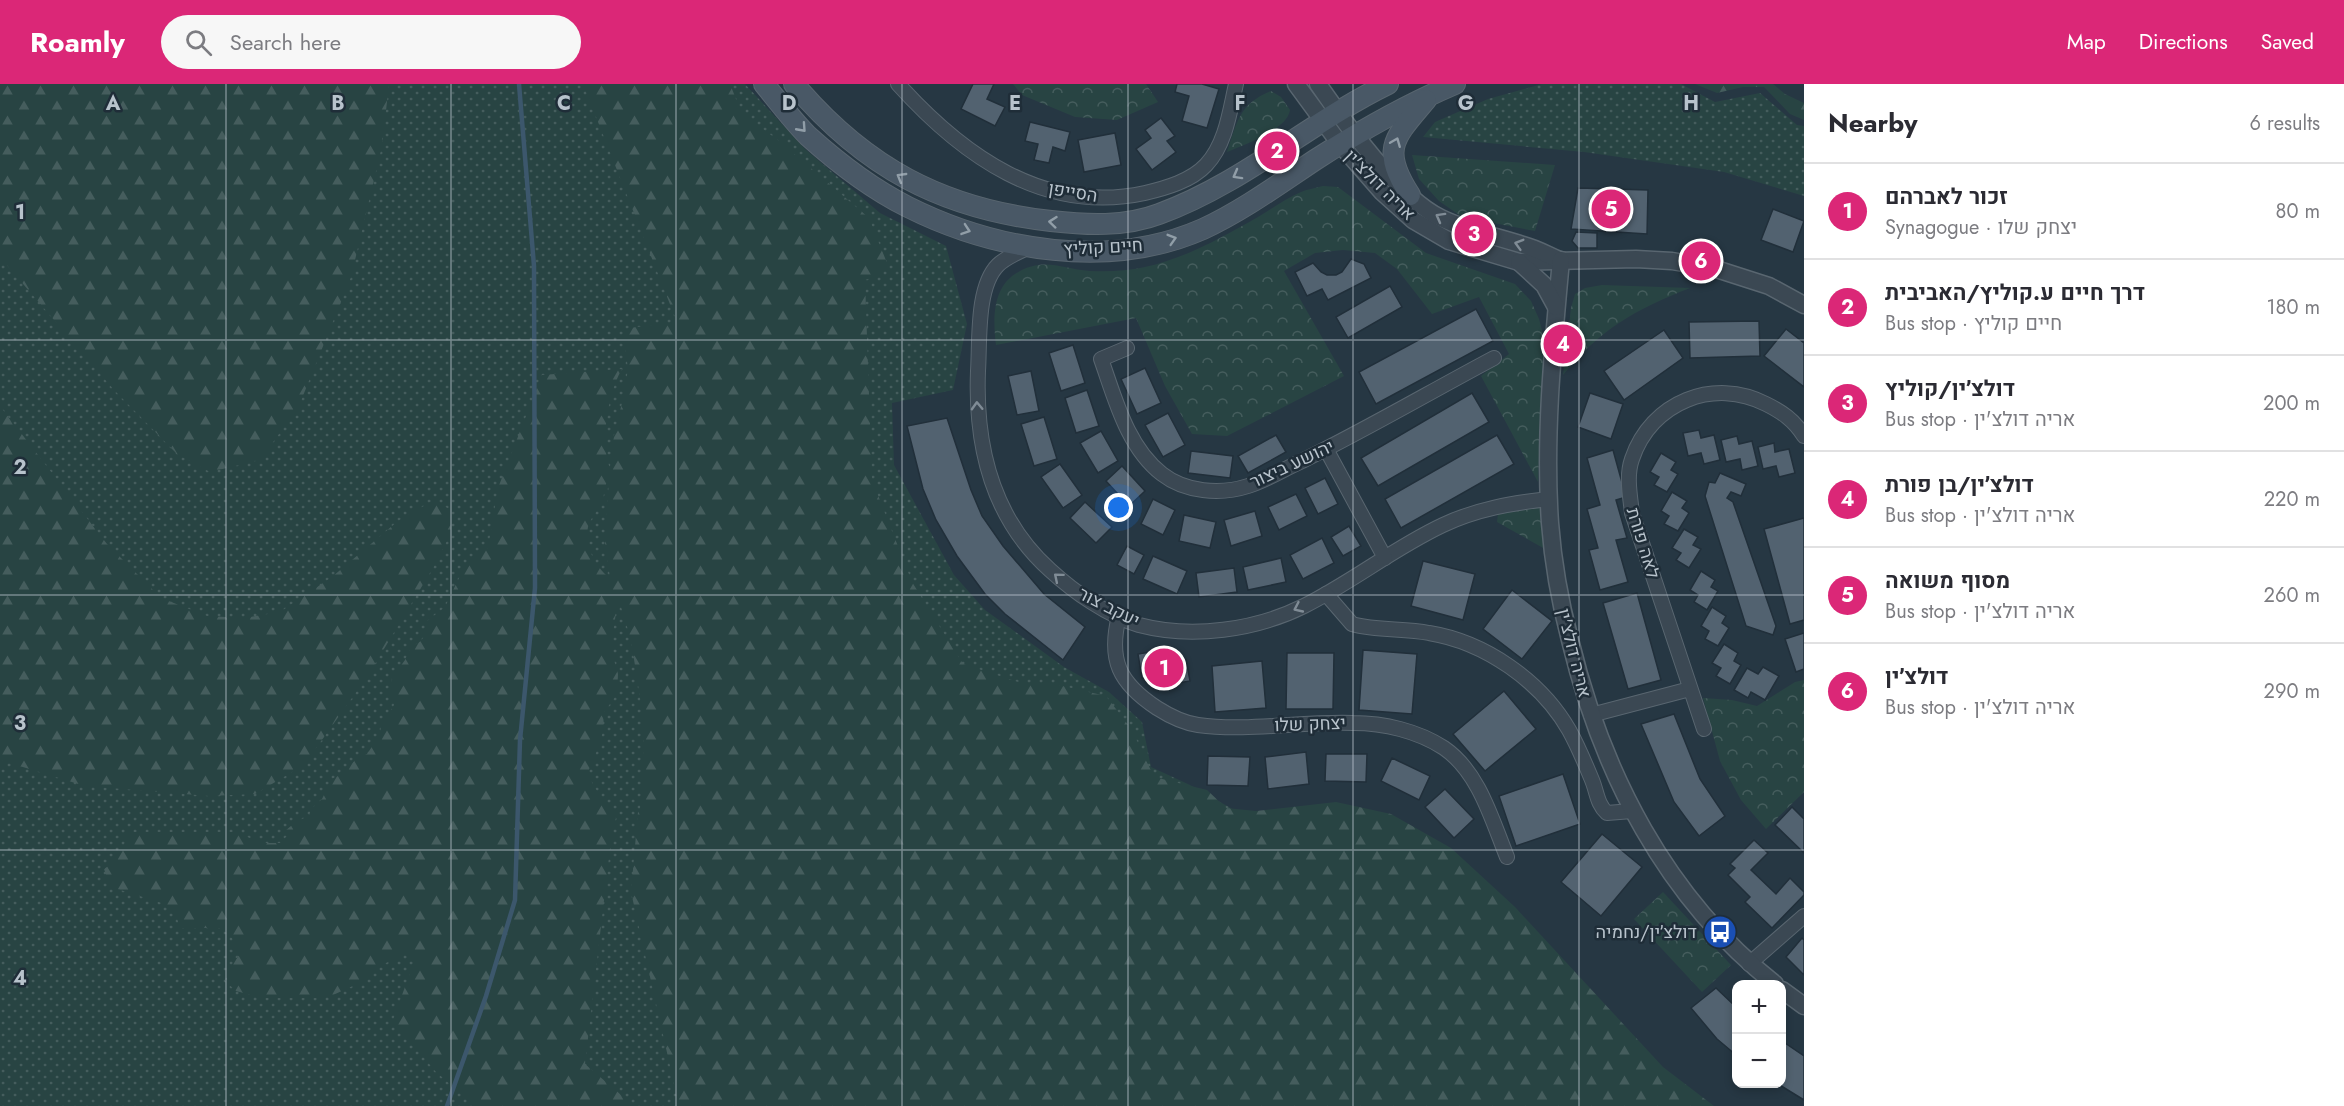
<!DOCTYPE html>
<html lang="en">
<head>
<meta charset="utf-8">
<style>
	:root { --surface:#fff; --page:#f7f7f7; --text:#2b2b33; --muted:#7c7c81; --line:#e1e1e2; --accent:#db2777 }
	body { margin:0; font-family:Jost,Heebo,sans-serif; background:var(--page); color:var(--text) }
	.controls { position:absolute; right:18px; bottom:18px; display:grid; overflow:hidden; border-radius:12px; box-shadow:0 3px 9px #0003 }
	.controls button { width:54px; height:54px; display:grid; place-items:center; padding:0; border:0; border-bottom:2px solid var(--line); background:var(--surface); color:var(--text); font:30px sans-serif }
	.you { position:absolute; left:1119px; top:424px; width:21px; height:21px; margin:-15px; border:4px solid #fff; border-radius:50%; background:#1a73e8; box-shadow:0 0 0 9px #1a73e833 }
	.badge { display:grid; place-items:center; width:39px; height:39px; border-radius:50%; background:var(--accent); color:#fff; font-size:20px; font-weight:700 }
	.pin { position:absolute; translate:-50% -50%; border:3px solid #fff; box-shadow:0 2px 6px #0006 }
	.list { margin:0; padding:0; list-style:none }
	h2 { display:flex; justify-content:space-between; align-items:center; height:78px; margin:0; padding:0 24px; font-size:26px }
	h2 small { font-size:20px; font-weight:400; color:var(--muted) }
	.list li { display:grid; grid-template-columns:39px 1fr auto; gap:18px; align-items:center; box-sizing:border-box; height:96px; padding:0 24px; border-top:2px solid var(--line) }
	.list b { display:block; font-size:22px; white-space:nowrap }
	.list p { margin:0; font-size:20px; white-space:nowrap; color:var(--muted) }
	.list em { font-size:20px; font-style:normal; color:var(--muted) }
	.icon { flex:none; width:33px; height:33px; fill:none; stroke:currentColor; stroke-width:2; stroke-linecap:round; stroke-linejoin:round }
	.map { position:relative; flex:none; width:1804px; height:1022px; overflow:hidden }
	header { display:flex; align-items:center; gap:36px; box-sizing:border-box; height:84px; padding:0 30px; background:var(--accent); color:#fff }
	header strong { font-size:28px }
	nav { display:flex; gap:33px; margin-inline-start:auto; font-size:21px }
	.search { width:420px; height:54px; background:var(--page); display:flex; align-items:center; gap:15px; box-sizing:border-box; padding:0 21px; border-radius:33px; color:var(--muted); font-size:22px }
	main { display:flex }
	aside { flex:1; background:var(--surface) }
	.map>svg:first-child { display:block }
	.grass { fill:url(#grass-dots) }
	.forest { fill:url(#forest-firs); fill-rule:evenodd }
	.park { fill:url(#park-crowns) }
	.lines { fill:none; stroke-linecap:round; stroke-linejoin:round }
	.stream { stroke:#3c576c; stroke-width:4.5 }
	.building { fill:#526270; stroke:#212f3a; stroke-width:1.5 }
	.minor-casing { stroke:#596670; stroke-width:16 }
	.tertiary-casing { stroke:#596670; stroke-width:19 }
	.secondary-casing { stroke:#596670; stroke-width:22 }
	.minor { stroke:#3b4853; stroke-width:14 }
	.tertiary { stroke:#3b4853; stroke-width:16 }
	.secondary { stroke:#495866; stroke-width:20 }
	.oneway { stroke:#919ea8 }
	.oneway2 { stroke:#808c96 }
	.grid { fill:none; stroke:#b8c3cc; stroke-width:1.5; stroke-opacity:0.55 }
	.labels { text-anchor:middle; stroke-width:5; stroke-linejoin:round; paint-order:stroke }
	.street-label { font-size:18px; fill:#b8c3cc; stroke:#1f2d38 }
	.poi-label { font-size:18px; fill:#b8c3cc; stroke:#1f2d38; text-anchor:end }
	.grid-label { font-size:20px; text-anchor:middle; font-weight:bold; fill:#b8c3cc; stroke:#1f2d38; stroke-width:5; stroke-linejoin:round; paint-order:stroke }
</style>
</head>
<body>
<header>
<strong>Roamly</strong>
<div class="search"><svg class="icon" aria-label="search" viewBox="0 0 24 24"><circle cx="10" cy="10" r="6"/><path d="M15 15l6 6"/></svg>Search here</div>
<nav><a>Map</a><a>Directions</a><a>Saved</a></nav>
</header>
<main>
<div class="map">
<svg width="1804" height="1022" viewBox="0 0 1804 1022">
	<defs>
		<pattern id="grass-dots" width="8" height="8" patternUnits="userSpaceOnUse" patternTransform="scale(1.5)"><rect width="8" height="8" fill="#284443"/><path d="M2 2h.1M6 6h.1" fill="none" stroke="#455d5d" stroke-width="1.8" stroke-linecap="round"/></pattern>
		<pattern id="forest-firs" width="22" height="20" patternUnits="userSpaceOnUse" patternTransform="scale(1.5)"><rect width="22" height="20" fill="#284443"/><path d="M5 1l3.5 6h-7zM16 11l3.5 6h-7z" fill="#455d5d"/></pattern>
		<pattern id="park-crowns" width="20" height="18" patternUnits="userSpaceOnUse" patternTransform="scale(1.5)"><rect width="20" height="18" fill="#284443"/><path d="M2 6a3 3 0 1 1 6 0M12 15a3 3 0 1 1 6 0" fill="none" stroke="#455d5d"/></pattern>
	</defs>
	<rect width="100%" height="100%" fill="#263743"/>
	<g class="grass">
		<polygon points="0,0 745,0 805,65 880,129 946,162 967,240 953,306 892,319 894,381 954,491 985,526 1064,583 1109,608 1142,638 1151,683 1190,701 1236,727 1668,1022 0,1022"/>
		<polygon points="1542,0 1681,0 1715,18 1760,9 1797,41 1804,42 1804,112 1724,88 1584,68 1423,53 1435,38 1488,15"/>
	</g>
	<g class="forest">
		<polygon points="0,0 389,0 382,62 351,193 298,324 260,376 210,388 177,370 114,306 0,173"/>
		<path d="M583,0H730L742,30L778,56L869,134L887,179L881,191L865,196L872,396L912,498L963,580L1021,599L1054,600L1106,612L1132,646L1154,693L1207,706L1226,724L1256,727L1336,718L1391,730L1451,764L1515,823L1663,983L1714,1022H679L631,808L638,728L640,726L644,659L641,620L631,556L618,513L611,565L618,590L617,610L603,630C606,651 596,668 588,688L593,701L616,734L612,747L585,980L634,1022H475L435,987L393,936L414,878L404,870L376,884L355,901L333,911L319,914H263L236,907L225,897L228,886L239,871L232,854L222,844H180L176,831L165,820L114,804L109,799L104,785C119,776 124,764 128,748H235L262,759H280L288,751L285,747L297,737L309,732L311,725L322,715L332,695L342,690L357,674L367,670L380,651L381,640L388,631L394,621L390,606L392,594L405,576L411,563L421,557L426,549L427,537L445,523L459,494L474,472L488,464L498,404L542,291L622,285C608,308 600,360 610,384L614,351L623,315L628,285L623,247L629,244L677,238ZM609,395L605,459L610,494C596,484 584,462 588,443C590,435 598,426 602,418C605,410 604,401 609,395Z"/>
		<polygon points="1695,0 1773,0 1785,10 1804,19 1804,36 1790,30 1764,3 1743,3 1717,9"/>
		<polygon points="0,322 107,460 161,514 207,532 244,534 280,528 332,493 398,437 434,416 449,425 451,449 433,484 367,593 304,681 255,710 209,712 85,702 0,676"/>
	</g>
	<g class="park">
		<polygon points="1013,0 1146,0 1158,18 1117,36 1075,33 1022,11"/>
		<path d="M1271,7L1281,13L1290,26C1287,46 1245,60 1227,68C1237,38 1239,20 1271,7Z"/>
		<polygon points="1412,71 1555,81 1535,147 1462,133 1439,117 1419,95"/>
		<path d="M1323,102L1338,103L1426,169L1515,200L1531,217L1539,235L1544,254L1538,398L1481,292L1509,270L1479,213L1432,230L1397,185L1375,169L1343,166L1315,169L1284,187L1344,292L1227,352L1192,350L1165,302L1136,234L996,261C993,237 992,205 1015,190C1044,172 1060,185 1090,187C1108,188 1127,187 1145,183C1186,174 1221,154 1258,133C1272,125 1286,114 1301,108C1308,105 1316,104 1323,102Z"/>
		<path d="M1602,201L1690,204C1634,226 1601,245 1563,291L1571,224L1575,210L1585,204Z"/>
		<polygon points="1542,421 1545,465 1497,438 1498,430"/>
		<polygon points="1804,596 1804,708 1766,745 1741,716 1720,677 1703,614 1732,616 1757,622 1795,598"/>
		<polygon points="1663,808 1731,881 1702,908 1634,835"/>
	</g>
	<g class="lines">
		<polyline class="stream" points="447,1022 486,912 515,816 520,656 535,504 534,182 519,0"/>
	</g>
	<g class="building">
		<polygon points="973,0 994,0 987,15 1005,23 995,42 961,25"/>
		<polygon points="1177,0 1202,0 1219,5 1207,44 1182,37 1189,12 1175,8"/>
		<polygon points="1161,34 1175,52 1167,57 1176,68 1152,86 1136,65 1151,54 1145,46"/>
		<polygon points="1030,38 1070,48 1065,67 1053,63 1049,79 1034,76 1038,60 1025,57"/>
		<polygon points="1115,49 1121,81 1084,88 1078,56"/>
		<polygon points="1578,104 1648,106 1647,150 1571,145"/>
		<polygon points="1773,125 1804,137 1793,168 1761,156"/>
		<polygon points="1576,148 1597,149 1597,164 1578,164 1572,157"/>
		<polygon points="1351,175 1364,180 1371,194 1328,216 1322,205 1307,212 1295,188 1313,179 1321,188 1327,191 1336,191 1342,188"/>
		<polygon points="1390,202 1402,223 1348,254 1336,233"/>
		<polygon points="1476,225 1493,257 1376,320 1359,288"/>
		<polygon points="1759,237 1760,272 1690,274 1689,238"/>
		<polygon points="1786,245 1804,259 1804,303 1764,272"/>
		<polygon points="1664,246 1683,274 1624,316 1604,287"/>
		<polygon points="1073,261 1085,299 1061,307 1049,269"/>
		<polygon points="1145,284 1161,319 1137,330 1121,295"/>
		<polygon points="1031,287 1039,327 1017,331 1008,292"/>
		<polygon points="1087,306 1099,342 1076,349 1065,314"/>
		<polygon points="1472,309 1489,338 1378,402 1361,374"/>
		<polygon points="1590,309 1623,320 1611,355 1578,343"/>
		<polygon points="1168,329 1185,361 1163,373 1145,341"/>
		<polygon points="1044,333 1057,375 1034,382 1021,340"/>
		<polygon points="947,334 971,406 982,432 1003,462 1044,510 1085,543 1063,576 1005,530 985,510 957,472 936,436 923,405 907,342"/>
		<polygon points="1699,346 1701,354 1714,351 1720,376 1704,380 1701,369 1688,372 1683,349"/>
		<polygon points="1101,347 1118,377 1098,389 1080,359"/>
		<polygon points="1276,351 1286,368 1248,389 1238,372"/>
		<polygon points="1497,351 1514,380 1401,444 1385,415"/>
		<polygon points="1737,352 1739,360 1752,357 1758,382 1742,386 1740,375 1726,378 1721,356"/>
		<polygon points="1774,359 1775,368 1789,365 1795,389 1779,393 1776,382 1763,385 1758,363"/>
		<polygon points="1613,366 1626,413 1616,416 1627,454 1616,456 1628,498 1600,506 1589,466 1598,464 1587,425 1600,421 1587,374"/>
		<polygon points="1191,367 1233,372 1230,394 1188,389"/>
		<polygon points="1661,369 1676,378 1671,386 1678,390 1667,408 1654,401 1659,393 1650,388"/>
		<polygon points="1060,380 1082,411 1063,424 1041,393"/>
		<polygon points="1122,382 1145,407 1129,422 1106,397"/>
		<polygon points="1720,389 1746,400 1741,412 1731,408 1727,414 1733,418 1776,542 1773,551 1746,542 1705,412 1709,398 1715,399"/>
		<polygon points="1325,394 1338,420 1318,430 1305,404"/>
		<polygon points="1672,408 1687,417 1682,424 1689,429 1678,447 1664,440 1669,432 1661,427"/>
		<polygon points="1296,410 1307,432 1279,446 1268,423"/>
		<polygon points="1153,415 1175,426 1163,451 1141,440"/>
		<polygon points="1085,418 1112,443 1096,459 1070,434"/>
		<polygon points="1255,427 1262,452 1231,462 1224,436"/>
		<polygon points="1184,431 1216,438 1210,464 1179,457"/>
		<polygon points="1804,434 1804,536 1790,540 1764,445"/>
		<polygon points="1349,442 1361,462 1343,472 1331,453"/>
		<polygon points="1684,445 1698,453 1693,461 1701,465 1689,484 1676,476 1681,469 1672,464"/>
		<polygon points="1322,454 1334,479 1303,495 1290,471"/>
		<polygon points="1127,462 1144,471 1134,490 1117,481"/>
		<polygon points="1153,472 1187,487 1177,510 1143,495"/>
		<polygon points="1281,474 1286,498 1248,506 1243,483"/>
		<polygon points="1423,477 1475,490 1463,536 1411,522"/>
		<polygon points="1234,484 1237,508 1199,513 1196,489"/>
		<polygon points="1701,487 1715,496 1711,503 1718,507 1707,526 1694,518 1698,511 1690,506"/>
		<polygon points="1512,506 1552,537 1522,575 1483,545"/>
		<polygon points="1637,509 1661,596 1628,605 1603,519"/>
		<polygon points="1712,523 1726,532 1722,539 1729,544 1718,562 1705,555 1709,547 1701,542"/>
		<polygon points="1804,549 1804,585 1796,588 1785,555"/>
		<polygon points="1724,560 1738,569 1734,577 1741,581 1730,600 1716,592 1721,584 1712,579"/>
		<polygon points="1162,566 1164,578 1186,575 1190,597 1167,601 1165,590 1142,594 1138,570"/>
		<polygon points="1363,566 1417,570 1412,630 1359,626"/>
		<polygon points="1287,569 1334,569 1333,625 1286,625"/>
		<polygon points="1262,577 1266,624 1215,628 1212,582"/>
		<polygon points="1763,583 1779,592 1765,616 1751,608 1748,614 1734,606 1747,584 1758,590"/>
		<polygon points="1504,607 1536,645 1485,687 1453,650"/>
		<polygon points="1674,630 1700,695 1725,732 1699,752 1674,718 1641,640"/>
		<polygon points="1306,668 1309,700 1268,705 1265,673"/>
		<polygon points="1326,670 1367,670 1366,698 1325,697"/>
		<polygon points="1208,672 1250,673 1248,702 1207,701"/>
		<polygon points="1392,674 1430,692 1419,716 1381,697"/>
		<polygon points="1563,690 1580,740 1516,762 1499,712"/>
		<polygon points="1445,705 1474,735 1454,754 1425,723"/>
		<polygon points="1792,723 1804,735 1804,769 1775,741"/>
		<polygon points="1602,750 1642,783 1601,832 1561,798"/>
		<polygon points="1754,756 1768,769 1751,786 1776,810 1790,794 1804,808 1804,811 1772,844 1745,818 1750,813 1728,791 1735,784 1730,780"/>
		<polygon points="1802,854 1804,856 1804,891 1786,873"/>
		<polygon points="1716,904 1736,923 1736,971 1717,955 1691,924"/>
		<polygon points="1782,957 1804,972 1804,1016 1778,1000 1782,1000"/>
	</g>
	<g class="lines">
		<defs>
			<g id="minor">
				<path d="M898,0C962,71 1044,131 1145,109C1166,104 1191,97 1206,81C1226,60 1230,26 1236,0"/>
				<path d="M1029,163C1019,168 1006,173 998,181C976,203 980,257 978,287C975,362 992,434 1050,486C1074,508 1108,532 1139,541C1192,555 1256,546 1304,522C1352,498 1394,464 1443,441C1477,425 1512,419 1549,415"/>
				<path d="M1127,264L1101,275C1115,314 1127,363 1162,390C1185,408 1220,411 1248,402C1267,396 1284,385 1302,377C1367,345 1430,308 1494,274"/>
				<polyline points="1326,365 1385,474"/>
				<path d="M1326,510L1352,540C1377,547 1404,544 1429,549C1485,558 1541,597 1569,646C1578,662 1585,679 1592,696C1597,708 1597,720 1607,729L1632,727"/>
				<path d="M1119,532C1108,576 1119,599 1157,624C1168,631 1184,639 1198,641C1247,648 1303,637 1353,639C1384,639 1418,647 1444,664C1479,688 1492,736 1507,773"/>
				<polyline points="1591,631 1690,605"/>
				<path d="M1704,645L1632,429C1630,411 1626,392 1632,375C1651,318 1714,293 1766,320C1782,328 1794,336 1804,352"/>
				<polyline points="1749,880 1804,832"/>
			</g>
			<g id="tertiary">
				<polyline points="1296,0 1340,60 1382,108 1413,136 1449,157 1519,178 1636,175 1672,177 1713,184 1769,202 1804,221"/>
				<path d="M1318,0C1344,38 1400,115 1441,134C1468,147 1495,152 1523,161C1535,164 1546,170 1557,175"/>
				<path d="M1561,176C1553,263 1544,352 1550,439C1553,479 1560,518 1570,556C1602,689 1666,814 1775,900"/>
				<polyline points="1519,178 1544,201 1556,223"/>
				<polyline points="1782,906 1804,922"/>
			</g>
			<g id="secondary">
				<path d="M764,0C778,17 792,36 808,52C838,79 872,105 908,123C996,167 1110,186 1203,145C1242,127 1279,100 1315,76C1360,47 1406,21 1455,0"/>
				<path d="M794,0C864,83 942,125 1051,137C1087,141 1125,143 1159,130C1242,100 1310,38 1388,0"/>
				<path d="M1410,111C1380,65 1394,54 1426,16"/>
			</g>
		</defs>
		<use href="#minor" class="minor-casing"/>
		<use href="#tertiary" class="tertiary-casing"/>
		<use href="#secondary" class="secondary-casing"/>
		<use href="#minor" class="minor"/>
		<use href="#tertiary" class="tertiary"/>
		<use href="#secondary" class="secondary"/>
	</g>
	<defs><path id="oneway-chevron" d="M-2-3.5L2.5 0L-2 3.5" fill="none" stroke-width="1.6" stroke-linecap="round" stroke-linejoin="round" transform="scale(1.5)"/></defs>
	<g class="oneway">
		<use href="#oneway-chevron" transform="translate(802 44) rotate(48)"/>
		<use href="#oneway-chevron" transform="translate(1396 58) rotate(-68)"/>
		<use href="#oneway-chevron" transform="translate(1237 91) rotate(151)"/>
		<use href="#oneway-chevron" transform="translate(901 93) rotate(-150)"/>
		<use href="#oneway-chevron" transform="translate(1053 138) rotate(-174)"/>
		<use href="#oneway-chevron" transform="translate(966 146) rotate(19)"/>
		<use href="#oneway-chevron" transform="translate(1172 155) rotate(-17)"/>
	</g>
	<g class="oneway2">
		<use href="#oneway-chevron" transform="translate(1440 133) rotate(-151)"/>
		<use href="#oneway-chevron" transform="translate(1519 160) rotate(-164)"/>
		<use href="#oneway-chevron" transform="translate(977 322) rotate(-92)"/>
		<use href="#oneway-chevron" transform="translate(1058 493) rotate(-140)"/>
		<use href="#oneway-chevron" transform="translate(1298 524) rotate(155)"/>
	</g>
	<path class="grid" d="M226,0V1022M451,0V1022M676,0V1022M902,0V1022M1128,0V1022M1353,0V1022M1579,0V1022M0,256H1804M0,511H1804M0,766H1804"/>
	<defs>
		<symbol id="bus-disc" viewBox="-11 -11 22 22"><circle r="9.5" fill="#1a4fb4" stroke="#1f2d38"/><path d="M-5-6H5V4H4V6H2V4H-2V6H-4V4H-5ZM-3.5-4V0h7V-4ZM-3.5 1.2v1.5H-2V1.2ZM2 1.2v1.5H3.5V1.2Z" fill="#fff"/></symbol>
	</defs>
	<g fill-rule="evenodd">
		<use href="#bus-disc" x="1701" y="829" width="38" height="38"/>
	</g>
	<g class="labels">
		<g class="street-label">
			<text transform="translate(1380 101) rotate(45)" y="6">אריה דולצ'ין</text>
			<text transform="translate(1073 108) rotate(9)" y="6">הסייפן</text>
			<text transform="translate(1103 163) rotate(-3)" y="6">חיים קוליץ</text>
			<text transform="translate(1292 380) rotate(-25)" y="6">יהושע ביצור</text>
			<text transform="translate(1643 459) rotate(73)" y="6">לאה פורת</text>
			<text transform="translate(1109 523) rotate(27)" y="6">יעקב צור</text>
			<text transform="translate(1574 569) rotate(76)" y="6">אריה דולצ'ין</text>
			<text transform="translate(1310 640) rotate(-2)" y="6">יצחק שלו</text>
		</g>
		<g class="poi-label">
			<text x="1697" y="854">דולצ׳ין/נחמיה</text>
		</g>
	</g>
	<g class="grid-label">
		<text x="113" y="26">A</text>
		<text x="338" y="26">B</text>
		<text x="564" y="26">C</text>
		<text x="789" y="26">D</text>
		<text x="1015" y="26">E</text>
		<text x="1240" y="26">F</text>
		<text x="1466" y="26">G</text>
		<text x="1691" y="26">H</text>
		<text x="20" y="135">1</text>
		<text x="20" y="390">2</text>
		<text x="20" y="646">3</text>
		<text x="20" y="901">4</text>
	</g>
</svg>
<div class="controls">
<button>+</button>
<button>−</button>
</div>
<div class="you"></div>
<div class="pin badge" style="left:1164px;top:584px">1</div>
<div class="pin badge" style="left:1277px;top:67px">2</div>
<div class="pin badge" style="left:1474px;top:150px">3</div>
<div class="pin badge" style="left:1563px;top:260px">4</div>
<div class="pin badge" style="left:1611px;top:125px">5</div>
<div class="pin badge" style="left:1701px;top:177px">6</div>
</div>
<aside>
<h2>Nearby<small>6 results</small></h2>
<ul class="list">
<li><span class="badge">1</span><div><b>זכור לאברהם</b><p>Synagogue · יצחק שלו</p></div><em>80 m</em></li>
<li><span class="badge">2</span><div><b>דרך חיים ע.קוליץ/האביבית</b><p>Bus stop · חיים קוליץ</p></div><em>180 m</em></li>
<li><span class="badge">3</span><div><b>דולצ׳ין/קוליץ</b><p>Bus stop · אריה דולצ'ין</p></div><em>200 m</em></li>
<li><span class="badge">4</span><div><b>דולצ׳ין/בן פורת</b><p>Bus stop · אריה דולצ'ין</p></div><em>220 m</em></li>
<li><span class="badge">5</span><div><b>מסוף משואה</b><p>Bus stop · אריה דולצ'ין</p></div><em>260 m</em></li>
<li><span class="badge">6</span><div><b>דולצ׳ין</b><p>Bus stop · אריה דולצ'ין</p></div><em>290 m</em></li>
</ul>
</aside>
</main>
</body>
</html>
